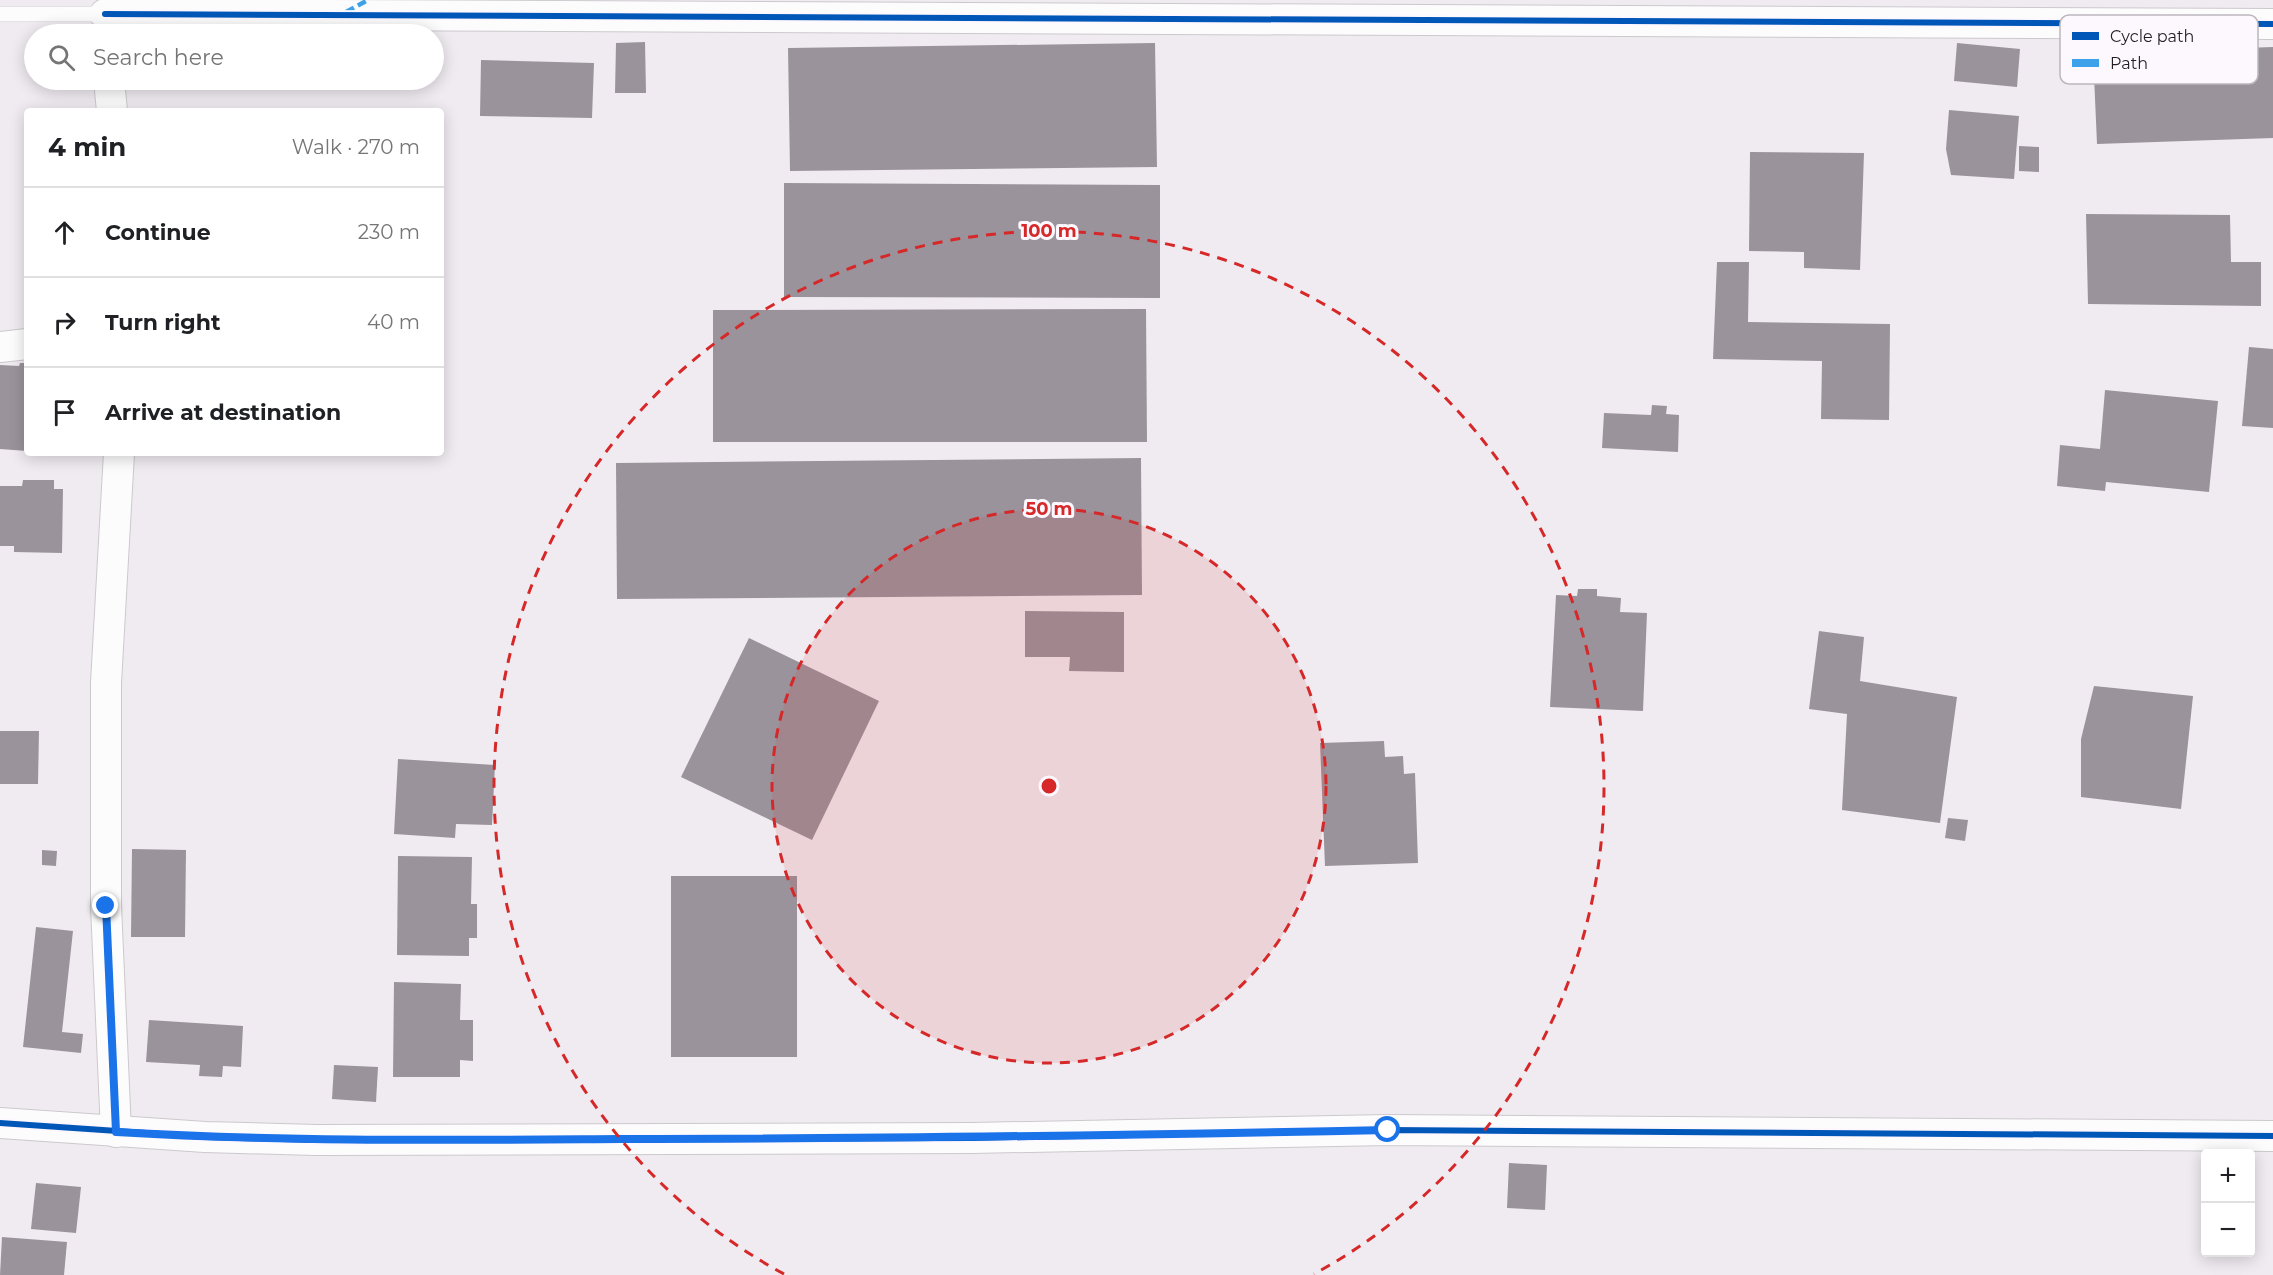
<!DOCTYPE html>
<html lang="en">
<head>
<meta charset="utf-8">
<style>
	:root { --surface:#fff; --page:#f2f2f2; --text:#202124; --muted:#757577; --line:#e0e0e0 }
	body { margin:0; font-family:Montserrat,sans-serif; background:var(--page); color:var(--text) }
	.controls { position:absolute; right:18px; bottom:18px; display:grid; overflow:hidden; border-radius:6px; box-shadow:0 3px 15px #0003 }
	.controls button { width:54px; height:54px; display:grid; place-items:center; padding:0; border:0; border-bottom:2px solid var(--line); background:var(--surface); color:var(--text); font:30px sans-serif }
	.stop { position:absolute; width:18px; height:18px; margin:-14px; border:4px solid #1a73e8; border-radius:50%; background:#fff }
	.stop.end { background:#1a73e8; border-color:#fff; box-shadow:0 2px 6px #0008 }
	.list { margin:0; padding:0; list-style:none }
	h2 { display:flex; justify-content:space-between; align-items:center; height:78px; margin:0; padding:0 24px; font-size:26px }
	h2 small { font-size:20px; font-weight:400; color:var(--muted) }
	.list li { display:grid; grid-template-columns:39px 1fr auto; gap:18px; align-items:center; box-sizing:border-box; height:90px; padding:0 24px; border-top:2px solid var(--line) }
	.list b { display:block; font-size:22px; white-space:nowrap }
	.list em { font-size:20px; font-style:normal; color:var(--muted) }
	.icon { flex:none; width:33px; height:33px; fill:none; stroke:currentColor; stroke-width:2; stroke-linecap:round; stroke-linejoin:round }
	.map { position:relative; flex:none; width:2273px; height:1275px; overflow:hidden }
	.search { position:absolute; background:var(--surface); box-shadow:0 3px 15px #0003; left:24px; top:24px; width:420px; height:66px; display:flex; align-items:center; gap:15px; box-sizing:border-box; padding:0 21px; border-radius:33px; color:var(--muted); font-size:22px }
	.panel { position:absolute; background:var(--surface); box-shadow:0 3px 15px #0003; left:24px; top:108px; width:420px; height:348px; border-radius:6px }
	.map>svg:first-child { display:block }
	.building { fill:#9b939c }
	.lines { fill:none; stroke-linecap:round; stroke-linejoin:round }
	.service-casing { stroke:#ccc9cd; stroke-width:16 }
	.minor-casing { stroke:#ccc9cd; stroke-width:32 }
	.service { stroke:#fdfcfd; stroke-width:15 }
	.minor { stroke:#fdfcfd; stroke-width:30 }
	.quiet { stroke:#3ea2ea; stroke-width:4.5; stroke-dasharray:9 4.5; stroke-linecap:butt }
	.cycleway-casing { stroke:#fdf8fe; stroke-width:10 }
	.cycleway { stroke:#0057b8; stroke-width:6 }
	.route { stroke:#1a73e8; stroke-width:8 }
	.ring { fill:none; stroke:#d62828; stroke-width:3; stroke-dasharray:10 8 }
	.key { fill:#fdf8fe; stroke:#bbb7bc; stroke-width:1.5 }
	.key-label { font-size:16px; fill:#211e21 }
	.centre { fill:#d62828; stroke:#fdf8fe; stroke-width:3 }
	.ring-label { font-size:18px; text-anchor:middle; font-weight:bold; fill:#d62828; stroke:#fdf8fe; stroke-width:6; stroke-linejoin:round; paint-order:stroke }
</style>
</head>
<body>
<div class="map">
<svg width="2273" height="1275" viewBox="0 0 2273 1275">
	<rect width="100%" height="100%" fill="#f0ebf1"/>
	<g class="building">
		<polygon points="645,42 646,93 615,93 616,43"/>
		<polygon points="1155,43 1157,167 790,171 788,48"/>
		<polygon points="1957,43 2020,49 2017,87 1954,81"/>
		<polygon points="2273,47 2273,138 2097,144 2093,53"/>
		<polygon points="481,60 594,63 592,118 480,116"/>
		<polygon points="1949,110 2019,116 2014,179 1951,175 1946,149"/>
		<polygon points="2019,146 2039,147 2039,172 2019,171"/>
		<polygon points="1750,152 1864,153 1860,270 1804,268 1804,252 1749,251"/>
		<polygon points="784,183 1160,185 1160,298 784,297"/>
		<polygon points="2086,214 2230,215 2231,262 2261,262 2261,306 2088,304"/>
		<polygon points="1717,262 1749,262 1748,322 1890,324 1889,420 1821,419 1822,361 1713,359"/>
		<polygon points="1146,309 1147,442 713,442 713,310"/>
		<polygon points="2249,347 2273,349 2273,428 2242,426"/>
		<polygon points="20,363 27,363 27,451 0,449 0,365 19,366"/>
		<polygon points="2105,390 2218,401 2209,492 2106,482 2105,491 2057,486 2060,445 2100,449"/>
		<polygon points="1652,405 1667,406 1666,414 1679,415 1678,452 1602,448 1604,413 1651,415"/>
		<polygon points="1141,458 1142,595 617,599 616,463"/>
		<polygon points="23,480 54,480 54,489 63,489 62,553 14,552 14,546 0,546 0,486 22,486"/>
		<polygon points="1578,589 1597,589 1597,596 1621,598 1620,612 1647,613 1643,711 1550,707 1556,595 1577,596"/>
		<polygon points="1025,611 1124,612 1124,672 1069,671 1070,657 1025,657"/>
		<polygon points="1819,631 1864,637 1860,681 1957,697 1940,823 1842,810 1847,714 1809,709"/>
		<polygon points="749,638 879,701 812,840 681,777"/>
		<polygon points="2094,686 2193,696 2181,809 2081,797 2081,739"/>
		<polygon points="0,731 39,731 38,784 0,784"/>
		<polygon points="1384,741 1385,757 1403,756 1404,774 1415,773 1418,863 1325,866 1320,743"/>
		<polygon points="398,759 495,765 492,825 456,824 455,838 394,834"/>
		<polygon points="1948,818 1968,820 1965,841 1945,838"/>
		<polygon points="132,849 186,850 185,937 131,937"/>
		<polygon points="42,850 57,851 56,866 42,865"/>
		<polygon points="398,856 472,857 471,904 477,904 477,938 469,938 469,956 397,955"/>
		<rect x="671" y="876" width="126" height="181"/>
		<polygon points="36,927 73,931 62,1032 83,1034 81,1053 23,1047"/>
		<polygon points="394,982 461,984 460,1020 473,1020 473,1061 460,1060 460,1077 393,1077"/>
		<polygon points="149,1020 243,1026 241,1067 223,1066 222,1077 199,1076 200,1065 146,1062"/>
		<polygon points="334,1065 378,1067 376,1102 332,1099"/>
		<polygon points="1509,1163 1547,1165 1545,1210 1507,1208"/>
		<polygon points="36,1183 81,1187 76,1233 31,1229"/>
		<polygon points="2,1237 67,1242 64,1275 0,1275"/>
	</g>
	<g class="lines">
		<defs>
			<polyline id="service" points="0,14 105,14"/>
			<g id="minor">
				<polyline points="105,14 2273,24"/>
				<polyline points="109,80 112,111"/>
				<polyline points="0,347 27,344"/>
				<polyline points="0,1123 205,1137 316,1140 972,1138 1388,1130 2273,1136"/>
				<polyline points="116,1132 106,906 106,683 119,453"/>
			</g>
		</defs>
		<use href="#service" class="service-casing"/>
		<use href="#minor" class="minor-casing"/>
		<use href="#service" class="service"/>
		<use href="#minor" class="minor"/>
		<polyline class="quiet" points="346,12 368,0"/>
		<defs>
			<g id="cycleway">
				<polyline points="105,14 2273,24"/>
				<polyline points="0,1123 205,1137 316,1140 972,1138 1388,1130 2273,1136"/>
			</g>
		</defs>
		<use href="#cycleway" class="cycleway-casing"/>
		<use href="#cycleway" class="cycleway"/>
	</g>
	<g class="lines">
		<path class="route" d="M106,906L116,1132C285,1142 453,1140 621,1139C877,1139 1132,1135 1388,1130"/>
	</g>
	<circle cx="1049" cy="786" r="277" fill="#d62828" fill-opacity=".12"/>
	<g class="ring">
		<circle cx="1049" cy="786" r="277"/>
		<path d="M784 1274A555 555 0 1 1 1314 1274"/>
	</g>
	<rect x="2060" y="15" width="198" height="69" rx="9" class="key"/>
	<rect x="2072" y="32" width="27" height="8" fill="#0057b8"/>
	<rect x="2072" y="59" width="27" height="8" fill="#3ea2ea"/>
	<g class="key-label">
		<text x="2110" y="42">Cycle path</text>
		<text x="2110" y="69">Path</text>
	</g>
	<circle cx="1049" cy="786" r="9" class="centre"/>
	<g class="ring-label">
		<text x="1049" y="237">100 m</text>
		<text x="1049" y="515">50 m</text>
	</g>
</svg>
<div class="controls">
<button>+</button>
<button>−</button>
</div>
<div class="stop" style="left:1388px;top:1130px"></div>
<div class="stop end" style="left:106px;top:906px"></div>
<div class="search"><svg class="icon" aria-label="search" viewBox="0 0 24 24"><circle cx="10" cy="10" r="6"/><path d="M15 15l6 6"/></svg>Search here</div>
<section class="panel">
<h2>4 min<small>Walk · 270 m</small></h2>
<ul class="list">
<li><svg class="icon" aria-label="ahead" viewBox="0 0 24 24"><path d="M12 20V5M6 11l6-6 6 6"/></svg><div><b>Continue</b></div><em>230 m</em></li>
<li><svg class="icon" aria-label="right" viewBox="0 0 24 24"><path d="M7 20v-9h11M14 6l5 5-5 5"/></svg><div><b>Turn right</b></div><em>40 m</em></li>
<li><svg class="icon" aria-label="arrive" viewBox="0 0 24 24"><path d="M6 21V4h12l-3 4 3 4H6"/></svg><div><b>Arrive at destination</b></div></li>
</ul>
</section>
</div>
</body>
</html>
